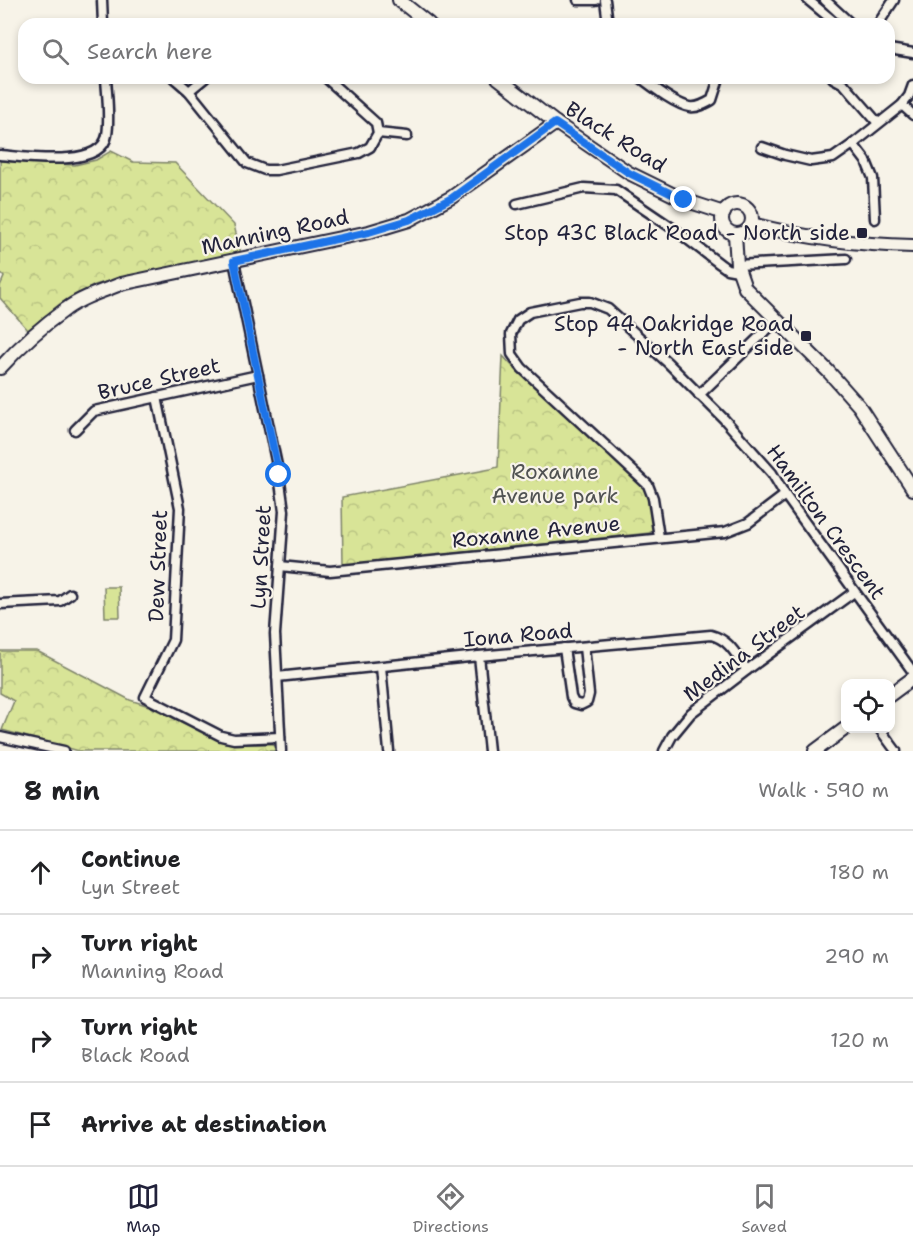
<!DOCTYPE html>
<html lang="en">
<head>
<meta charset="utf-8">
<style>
	:root { --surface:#fff; --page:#f6f6f6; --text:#202124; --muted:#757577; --line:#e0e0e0; --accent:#22223b }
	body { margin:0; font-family:"Shantell Sans",sans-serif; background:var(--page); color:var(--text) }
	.controls { position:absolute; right:18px; bottom:18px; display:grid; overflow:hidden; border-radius:12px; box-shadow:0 3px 9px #0003 }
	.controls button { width:54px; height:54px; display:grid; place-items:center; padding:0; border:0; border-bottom:2px solid var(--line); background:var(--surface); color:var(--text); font:30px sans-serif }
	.stop { position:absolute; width:18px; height:18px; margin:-14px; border:4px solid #1a73e8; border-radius:50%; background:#fff }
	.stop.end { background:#1a73e8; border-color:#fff; box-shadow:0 2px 6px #0008 }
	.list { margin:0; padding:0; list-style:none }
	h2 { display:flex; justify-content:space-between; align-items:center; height:78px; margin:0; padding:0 24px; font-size:26px }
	h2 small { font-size:20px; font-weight:400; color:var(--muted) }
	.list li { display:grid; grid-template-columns:39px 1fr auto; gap:18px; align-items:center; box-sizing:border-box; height:84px; padding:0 24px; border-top:2px solid var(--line) }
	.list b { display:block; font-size:22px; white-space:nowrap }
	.list p { margin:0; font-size:20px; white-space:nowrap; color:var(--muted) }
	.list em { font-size:20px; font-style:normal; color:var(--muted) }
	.icon { flex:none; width:33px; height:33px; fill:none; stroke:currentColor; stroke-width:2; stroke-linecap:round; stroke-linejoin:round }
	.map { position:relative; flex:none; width:913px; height:751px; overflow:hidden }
	.search { position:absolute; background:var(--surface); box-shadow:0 3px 9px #0003; left:18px; right:18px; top:18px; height:66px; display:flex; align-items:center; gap:15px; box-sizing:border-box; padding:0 21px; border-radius:18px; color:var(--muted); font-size:22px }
	.sheet { height:414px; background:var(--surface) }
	nav { display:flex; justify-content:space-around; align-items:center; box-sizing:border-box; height:84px; border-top:2px solid var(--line); background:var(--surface); font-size:16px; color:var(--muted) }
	nav a { display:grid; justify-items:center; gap:3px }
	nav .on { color:var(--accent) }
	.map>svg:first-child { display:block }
	.park { fill:url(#park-crowns); stroke:#7d8369; stroke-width:1.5 }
	.pitch { fill:#d8e497; stroke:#7d8369; stroke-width:1.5 }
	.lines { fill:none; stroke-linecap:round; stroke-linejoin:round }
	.street-casing { stroke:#22223b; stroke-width:13 }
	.secondary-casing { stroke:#22223b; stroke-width:16 }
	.street { stroke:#f7f3e8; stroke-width:8 }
	.secondary { stroke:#f7f3e8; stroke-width:12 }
	.route { stroke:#1a73e8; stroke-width:8 }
	.poi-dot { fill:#22223b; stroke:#f7f3e8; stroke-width:2 }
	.labels { text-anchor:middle; stroke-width:4.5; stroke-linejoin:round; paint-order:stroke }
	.street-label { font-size:21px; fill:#22223b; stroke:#f7f3e8 }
	.poi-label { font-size:21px; fill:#22223b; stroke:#f7f3e8; text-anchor:end }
	.park-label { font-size:21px; fill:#505252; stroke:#f7f3e8 }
</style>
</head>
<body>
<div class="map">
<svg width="913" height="751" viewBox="0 0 913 751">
	<defs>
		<pattern id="park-crowns" width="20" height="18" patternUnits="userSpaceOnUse" patternTransform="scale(1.5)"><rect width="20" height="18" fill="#d8e497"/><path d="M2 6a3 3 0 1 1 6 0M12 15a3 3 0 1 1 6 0" fill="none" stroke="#b9c383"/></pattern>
	</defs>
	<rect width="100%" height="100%" fill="#f7f3e8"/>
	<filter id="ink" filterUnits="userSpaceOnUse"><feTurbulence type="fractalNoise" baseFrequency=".0167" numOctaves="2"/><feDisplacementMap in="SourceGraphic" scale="12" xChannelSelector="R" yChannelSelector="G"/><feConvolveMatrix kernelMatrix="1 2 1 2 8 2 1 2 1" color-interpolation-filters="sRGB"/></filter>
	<g filter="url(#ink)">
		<g class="park">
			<polygon points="111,151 133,162 175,163 234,225 241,254 120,278 95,285 60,304 28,330 0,298 0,286 4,277 0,272 0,161 75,165 96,160"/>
			<polygon points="503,356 515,369 643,485 649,500 654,529 650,533 343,565 342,497 491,469 498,467"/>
			<polygon points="0,651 37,651 130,700 149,706 225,743 236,744 272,744 277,751 79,751 2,730 14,701 0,693"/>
		</g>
		<polygon class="pitch" points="104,587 119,587 120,617 105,617"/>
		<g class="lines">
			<defs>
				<g id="street">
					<polyline points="102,0 103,24"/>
					<polyline points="578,0 596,0"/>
					<polyline points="605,0 608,24"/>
					<polyline points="808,0 837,24"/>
					<polyline points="825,0 851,24"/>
					<polyline points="878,24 894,0"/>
					<polyline points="889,49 913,53"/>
					<polyline points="174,78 189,91 247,163 265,170 276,170 359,153 370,147 378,133 376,123 326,78"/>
					<path d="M641,78C653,87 676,105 690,107C698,108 705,104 712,100L719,78"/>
					<polyline points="833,78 844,84 878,123"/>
					<polyline points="189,91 205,78"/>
					<polyline points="902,105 913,115"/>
					<polyline points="378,133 407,136"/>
					<polyline points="853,144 866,161 873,178 875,219"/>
					<polyline points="762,147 785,155 811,161 833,158 853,144 902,105 909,96 913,85"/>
					<path d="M0,155C25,157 102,169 107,135C110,117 107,96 106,78"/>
					<polyline points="517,204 584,188 616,190 678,232 720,264 727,269 738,271"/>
					<polyline points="234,261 279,475 284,511 275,634 281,751"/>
					<polyline points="737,265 846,259"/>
					<polyline points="699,395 777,320"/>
					<polyline points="157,397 180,508 173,640 145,697 221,736 234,739 280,737"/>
					<polyline points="75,430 94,411 258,375"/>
					<polyline points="659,537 653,498 648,485 522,368 512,354 511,334 518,320 530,312 580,302 590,302 608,309 668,363 724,419 772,473 785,495 913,672"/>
					<polyline points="280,566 330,571 725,532 748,523 785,495"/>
					<polyline points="0,604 60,601 70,594"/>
					<polyline points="564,648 571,697 574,703 581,705 587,702 589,694 584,647"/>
					<polyline points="479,656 489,751"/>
					<polyline points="381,667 389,751"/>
					<path d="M277,677L479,656L711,635C730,640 736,655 747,670"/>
					<polyline points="879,728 896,751"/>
					<polyline points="0,737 64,751"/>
					<polyline points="664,751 672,736 691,713 747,670 854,592"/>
				</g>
				<g id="secondary">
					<polyline points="399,0 429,24"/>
					<polyline points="498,78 556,123 629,173 684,200 724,213"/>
					<circle cx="737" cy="219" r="15"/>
					<path d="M752,224C804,238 858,245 913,246"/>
					<polyline points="735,234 737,265 745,288 828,371 859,406 913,489"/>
					<path d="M0,368C20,346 42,326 66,309C82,297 103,291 121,284L369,232L409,220L452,197L556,123"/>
					<polyline points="890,695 913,678"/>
					<polyline points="815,751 846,728"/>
				</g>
			</defs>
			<use href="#street" class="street-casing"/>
			<use href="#secondary" class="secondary-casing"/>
			<use href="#street" class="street"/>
			<use href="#secondary" class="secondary"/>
		</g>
	</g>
	<g class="lines" filter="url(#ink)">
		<polyline class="route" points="279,475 234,261 369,232 409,220 452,198 555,123 629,173 684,200"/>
	</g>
	<g class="poi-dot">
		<rect x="856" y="227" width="12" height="12" rx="3"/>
		<rect x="800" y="330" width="12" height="12" rx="3"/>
	</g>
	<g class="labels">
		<g class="street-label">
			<text transform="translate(616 137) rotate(32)" y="7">Black Road</text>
			<text transform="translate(275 232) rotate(-12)" y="7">Manning Road</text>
			<text transform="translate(159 379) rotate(-13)" y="7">Bruce Street</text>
			<text transform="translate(826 522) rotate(54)" y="7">Hamilton Crescent</text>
			<text transform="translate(536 532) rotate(-6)" y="7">Roxanne Avenue</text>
			<text transform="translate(261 557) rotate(-87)" y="7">Lyn Street</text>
			<text transform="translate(158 566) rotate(-88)" y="7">Dew Street</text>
			<text transform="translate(518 635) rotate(-5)" y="7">Iona Road</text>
			<text transform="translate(744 653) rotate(-37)" y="7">Medina Street</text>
		</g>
		<g class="poi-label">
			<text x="850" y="240">Stop 43C Black Road - North side</text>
			<text x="794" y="331">Stop 44 Oakridge Road<tspan x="794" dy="24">- North East side</tspan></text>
		</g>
		<g class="park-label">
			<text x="555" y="479">Roxanne<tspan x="555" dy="24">Avenue park</tspan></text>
		</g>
	</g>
</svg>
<div class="controls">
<button><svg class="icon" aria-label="locate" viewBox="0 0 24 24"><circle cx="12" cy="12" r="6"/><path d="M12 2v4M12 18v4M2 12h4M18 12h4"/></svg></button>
</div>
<div class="stop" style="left:279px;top:475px"></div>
<div class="stop end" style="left:684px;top:200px"></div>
<div class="search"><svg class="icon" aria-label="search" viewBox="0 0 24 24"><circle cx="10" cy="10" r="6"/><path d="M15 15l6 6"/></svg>Search here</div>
</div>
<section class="sheet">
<h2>8 min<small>Walk · 590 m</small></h2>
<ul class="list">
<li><svg class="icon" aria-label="ahead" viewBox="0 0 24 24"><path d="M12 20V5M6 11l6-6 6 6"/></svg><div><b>Continue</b><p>Lyn Street</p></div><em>180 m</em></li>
<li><svg class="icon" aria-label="right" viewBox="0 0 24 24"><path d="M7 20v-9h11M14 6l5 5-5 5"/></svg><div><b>Turn right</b><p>Manning Road</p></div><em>290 m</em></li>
<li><svg class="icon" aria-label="right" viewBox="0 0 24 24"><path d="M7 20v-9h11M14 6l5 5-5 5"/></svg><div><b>Turn right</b><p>Black Road</p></div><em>120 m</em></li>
<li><svg class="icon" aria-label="arrive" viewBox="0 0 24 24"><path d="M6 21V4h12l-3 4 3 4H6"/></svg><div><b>Arrive at destination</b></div></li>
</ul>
</section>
<nav>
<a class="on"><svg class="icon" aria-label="map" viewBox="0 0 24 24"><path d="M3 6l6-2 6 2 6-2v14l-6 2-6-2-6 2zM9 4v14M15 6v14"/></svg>Map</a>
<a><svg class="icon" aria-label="directions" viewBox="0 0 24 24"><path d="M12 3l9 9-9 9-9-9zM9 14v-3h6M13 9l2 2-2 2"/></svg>Directions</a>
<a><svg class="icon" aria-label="saved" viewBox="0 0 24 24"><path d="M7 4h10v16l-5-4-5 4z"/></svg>Saved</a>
</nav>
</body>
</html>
